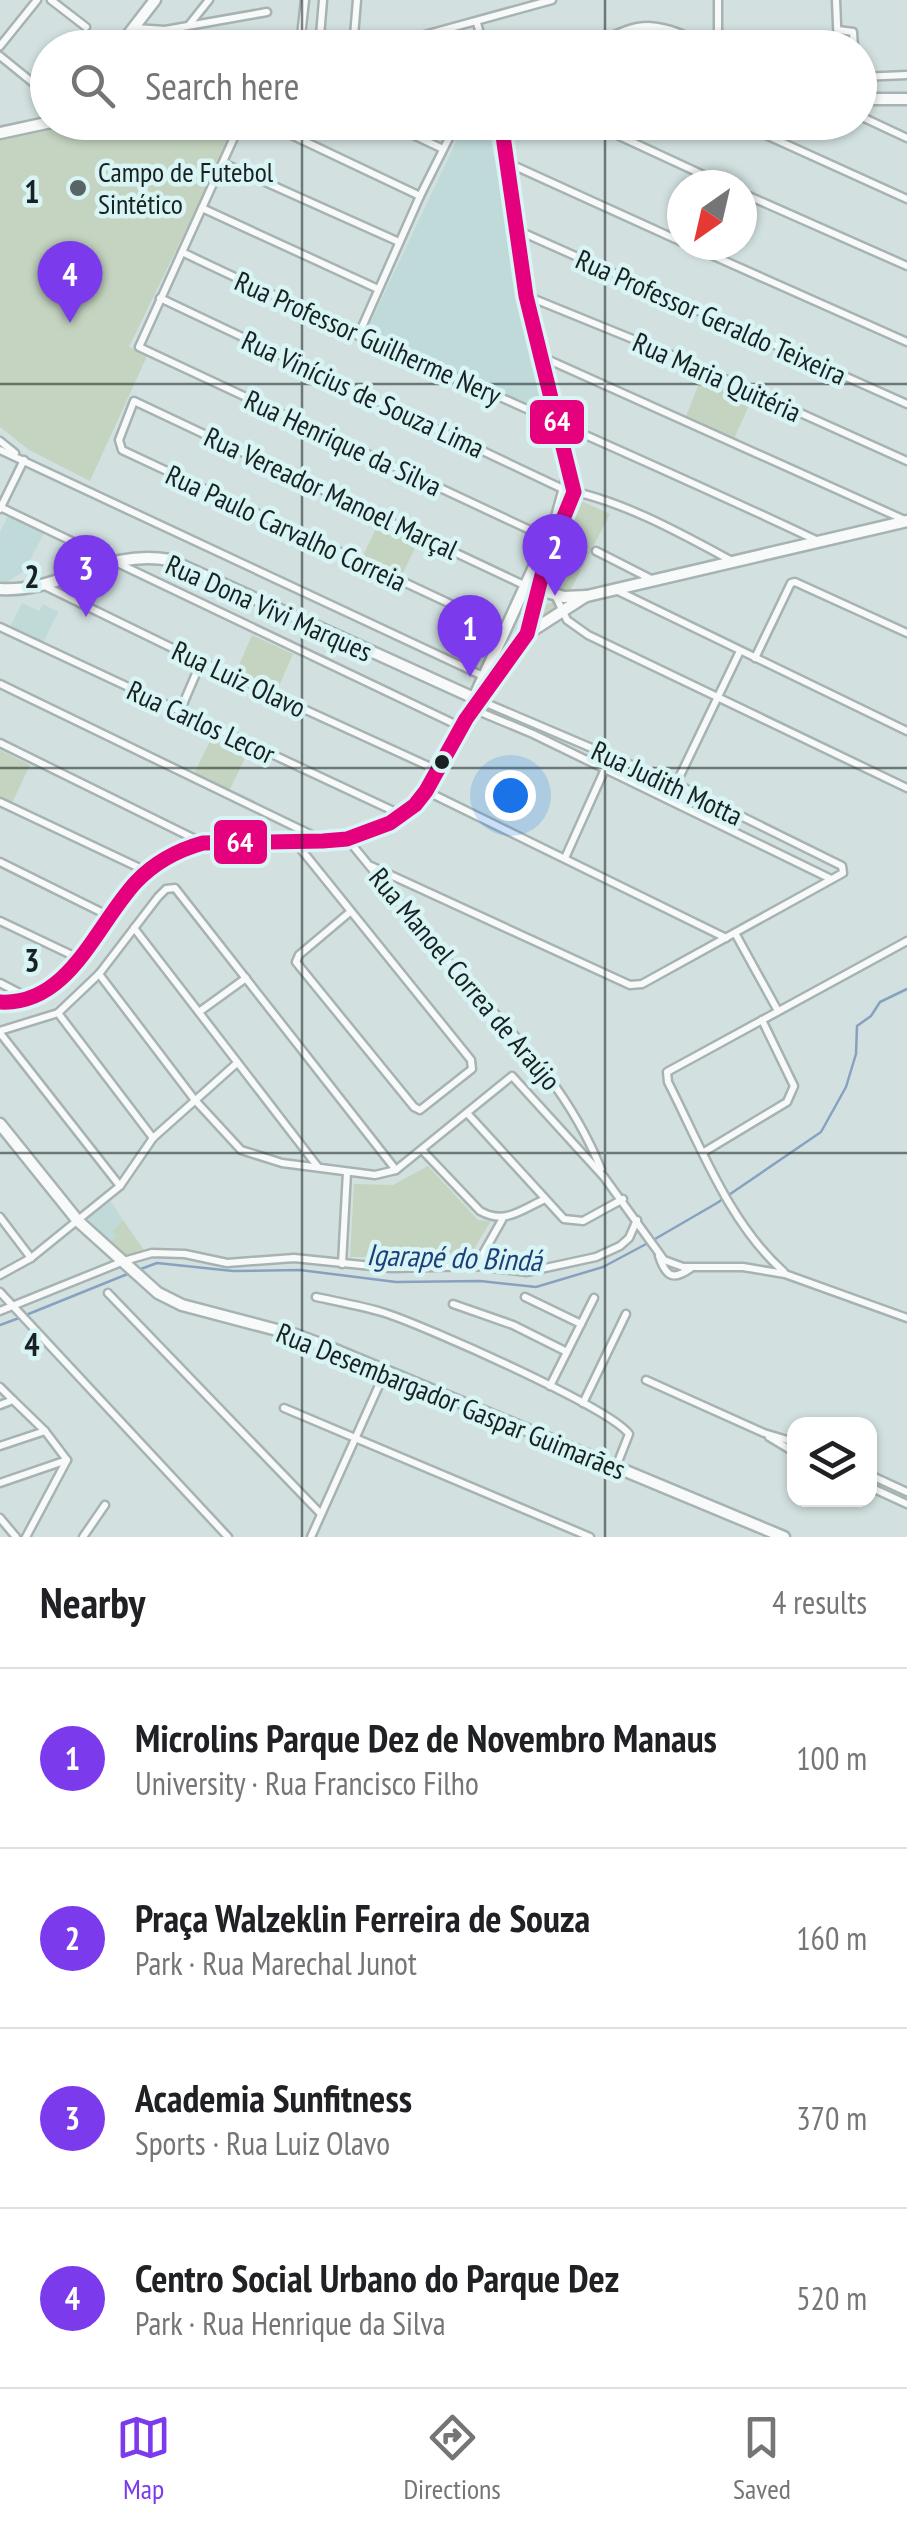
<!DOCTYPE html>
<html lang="en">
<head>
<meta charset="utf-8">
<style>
	:root { --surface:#fff; --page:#f2f2f2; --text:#202124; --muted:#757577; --line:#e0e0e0; --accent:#7c3aed }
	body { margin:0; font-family:"PT Sans Narrow",sans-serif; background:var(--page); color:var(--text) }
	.controls { position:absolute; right:30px; bottom:30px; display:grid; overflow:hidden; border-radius:20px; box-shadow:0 2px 8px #0004 }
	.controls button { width:90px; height:90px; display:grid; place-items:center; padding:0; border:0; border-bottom:2px solid var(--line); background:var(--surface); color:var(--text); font:50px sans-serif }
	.compass { position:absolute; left:667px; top:170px; width:90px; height:90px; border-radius:50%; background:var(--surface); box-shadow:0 2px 8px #0004; rotate:214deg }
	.you { position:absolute; left:510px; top:795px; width:35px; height:35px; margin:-25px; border:8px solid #fff; border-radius:50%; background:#1a73e8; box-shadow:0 0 0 15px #1a73e833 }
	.badge { display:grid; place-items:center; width:65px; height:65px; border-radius:50%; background:var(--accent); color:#fff; font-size:32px; font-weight:700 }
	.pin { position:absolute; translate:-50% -82px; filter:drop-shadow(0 2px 5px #0008) }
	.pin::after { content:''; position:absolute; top:52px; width:35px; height:30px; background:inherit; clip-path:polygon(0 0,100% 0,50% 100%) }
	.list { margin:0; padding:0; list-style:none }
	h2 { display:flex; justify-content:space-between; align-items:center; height:130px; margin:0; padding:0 40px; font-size:42px }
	h2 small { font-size:32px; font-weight:400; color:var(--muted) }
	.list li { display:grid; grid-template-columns:65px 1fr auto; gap:30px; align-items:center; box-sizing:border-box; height:180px; padding:0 40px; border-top:2px solid var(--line) }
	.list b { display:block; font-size:38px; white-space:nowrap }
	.list p { margin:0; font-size:32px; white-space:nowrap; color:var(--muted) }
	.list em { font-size:32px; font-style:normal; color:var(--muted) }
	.icon { flex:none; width:55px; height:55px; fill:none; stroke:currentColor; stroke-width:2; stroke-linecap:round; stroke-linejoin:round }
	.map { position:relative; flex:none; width:907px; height:1537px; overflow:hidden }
	.search { position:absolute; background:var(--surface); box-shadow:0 2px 8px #0004; left:30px; right:30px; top:30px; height:110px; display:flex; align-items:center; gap:25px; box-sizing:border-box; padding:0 35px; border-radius:55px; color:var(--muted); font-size:38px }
	.sheet { height:850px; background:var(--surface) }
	nav { display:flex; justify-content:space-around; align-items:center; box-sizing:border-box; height:140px; border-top:2px solid var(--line); background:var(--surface); font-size:28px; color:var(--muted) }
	nav a { display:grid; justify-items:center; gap:5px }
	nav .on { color:var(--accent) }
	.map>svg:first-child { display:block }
	.built { fill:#bfdad9 }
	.green { fill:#c4d4c0 }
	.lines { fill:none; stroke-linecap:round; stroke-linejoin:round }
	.stream { stroke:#88a1c0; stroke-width:2.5 }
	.street-casing { stroke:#a7b3b2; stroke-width:11 }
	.secondary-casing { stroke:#a7b3b2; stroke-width:15 }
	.street { stroke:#f8fafa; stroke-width:6 }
	.secondary { stroke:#f8fafa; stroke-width:10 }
	.bus-1-casing { stroke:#d9f4f4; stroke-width:22 }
	.bus-1 { stroke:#e5007d; stroke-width:15 }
	.grid { fill:none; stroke:#182222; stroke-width:2.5; stroke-opacity:0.55 }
	.poi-dot { fill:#596564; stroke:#d9f4f4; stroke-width:4 }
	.bus-dot { fill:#182222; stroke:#d9f4f4; stroke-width:4 }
	.labels { text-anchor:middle; stroke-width:9; stroke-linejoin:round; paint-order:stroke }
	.poi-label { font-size:28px; fill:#182222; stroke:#d9f4f4; text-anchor:start }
	.street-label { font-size:28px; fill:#182222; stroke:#d9f4f4 }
	.water-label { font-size:30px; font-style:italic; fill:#1c3f79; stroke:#d9f4f4 }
	.grid-label { font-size:32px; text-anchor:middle; font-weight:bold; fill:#182222; stroke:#d9f4f4; stroke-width:9; stroke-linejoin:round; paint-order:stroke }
	.line-badge { stroke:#d9f4f4; stroke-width:4 }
	.badge-label { font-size:28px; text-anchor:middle; font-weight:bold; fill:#fff }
</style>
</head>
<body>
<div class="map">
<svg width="907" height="1537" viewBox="0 0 907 1537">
	<rect width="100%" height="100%" fill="#d2e1e0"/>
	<g class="built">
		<polygon points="465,123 487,123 547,418 365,334"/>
		<polygon points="8,516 44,533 25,570 5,584 0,583 0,532"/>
		<polygon points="22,603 39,611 43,604 58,612 43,643 10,627"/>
		<polygon points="110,1200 123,1220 112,1231 116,1237 109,1244 86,1221"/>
	</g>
	<g class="green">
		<polygon points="65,123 238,123 129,347 147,356 90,481 29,450 0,427 0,137"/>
		<polygon points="701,378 751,401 733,441 685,419"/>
		<polygon points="581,501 610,514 570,591 559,589 554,604 559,609 535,630 540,615 534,613 513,654 485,683 532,601 535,611 541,612 546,604 552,603 556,588 550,586 557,553"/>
		<polygon points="379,522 418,542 400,579 361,560"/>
		<polygon points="252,635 293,654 276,693 235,674"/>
		<polygon points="213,735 248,752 229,791 194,774"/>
		<polygon points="0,750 30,765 12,803 0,797"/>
		<polygon points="428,1166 478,1220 491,1221 469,1257 350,1257 354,1184 393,1185"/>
		<path d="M123,1220L146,1253C129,1258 122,1257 109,1244L116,1237L112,1231Z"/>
	</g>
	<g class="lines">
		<g class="stream">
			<polyline points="655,1239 717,1203 821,1132 846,1087 856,1054 857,1026 871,1016 880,1002 907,989"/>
			<polyline points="138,1270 157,1263 233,1271 300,1270 396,1282 480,1281 536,1287 603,1267 648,1243"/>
			<polyline points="26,1315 130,1273"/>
			<polyline points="0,1325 19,1318"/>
		</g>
		<defs>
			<g id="street">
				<polyline points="51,0 86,27"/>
				<polyline points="718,0 718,48"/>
				<polyline points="836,0 838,48"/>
				<polyline points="477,23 484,48"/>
				<polyline points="189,25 209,0"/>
				<polyline points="135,28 165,30 267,12"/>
				<polyline points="838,30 853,32 854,48"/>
				<polyline points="301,36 305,0"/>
				<polyline points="392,44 552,0"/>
				<polyline points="0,46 37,0"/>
				<polyline points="319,48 323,0"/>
				<polyline points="353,48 357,0"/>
				<polyline points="0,56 37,86"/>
				<polyline points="860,77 907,75"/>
				<polyline points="860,116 907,138"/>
				<polyline points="241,122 139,347 547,538"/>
				<polyline points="264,122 420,196"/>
				<polyline points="386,122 443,149"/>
				<polyline points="589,122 725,185"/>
				<polyline points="737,122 907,199"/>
				<polyline points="506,162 682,242"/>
				<polyline points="223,163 399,242"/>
				<polyline points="742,193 907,266"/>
				<polyline points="202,208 378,289"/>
				<polyline points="517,230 907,404"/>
				<polyline points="689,245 907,342"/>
				<path d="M182,252C392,353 607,441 818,541"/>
				<polyline points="527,296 667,353 907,461"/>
				<path d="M160,298L565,490C619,499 682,534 730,560"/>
				<polyline points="358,336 420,196 457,122"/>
				<polyline points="540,356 907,521"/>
				<polyline points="0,441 15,453"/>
				<polyline points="0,450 483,676"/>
				<polyline points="0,507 461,727"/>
				<polyline points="0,509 24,460"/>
				<polyline points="596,551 651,579"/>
				<polyline points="45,586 201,662 437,770"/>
				<polyline points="616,590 907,731"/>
				<polyline points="555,595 567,620 588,635 907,788"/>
				<polyline points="0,627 402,815"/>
				<polyline points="504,629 122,450 119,440 134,401 526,586"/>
				<polyline points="755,658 791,583 795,582 907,633"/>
				<polyline points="0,684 318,838"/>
				<polyline points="473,709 533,734 831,879"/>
				<polyline points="180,711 201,662"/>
				<polyline points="0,743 201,842"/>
				<polyline points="676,784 740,651"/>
				<polyline points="426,791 726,938"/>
				<polyline points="0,802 146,871"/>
				<path d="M348,840C381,879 412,920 446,959C506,1027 566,1082 601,1169"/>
				<polyline points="296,843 471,1060 472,1069 420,1110 414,1107 296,962 299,955 350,912"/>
				<polyline points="565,858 605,769"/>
				<polyline points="0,862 109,916"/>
				<polyline points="371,866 630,985 642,984 843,873 842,866 676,784 479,700"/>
				<polyline points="0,921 78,958"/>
				<polyline points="134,928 318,1167"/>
				<polyline points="735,933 778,1011"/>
				<polyline points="99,974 194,1099 241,1150 282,1163 375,1175 396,1170 512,1076 604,1177 664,1260 683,1267 743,1267 785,1274 907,1318"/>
				<polyline points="0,983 29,998"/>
				<polyline points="199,1012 246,978"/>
				<polyline points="58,1013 153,1138"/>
				<polyline points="0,1031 58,1013 99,974 158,897 166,889 175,888 396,1170"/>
				<polyline points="0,1033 120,1186"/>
				<polyline points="467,1113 564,1219 583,1221 623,1199"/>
				<path d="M423,1151L480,1211C505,1225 521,1210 545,1199"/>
				<polyline points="704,1152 787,1102 794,1086 762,1020"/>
				<polyline points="0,1217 31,1258"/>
				<path d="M659,1256C666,1277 673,1281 691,1268"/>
				<polyline points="342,1264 347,1172"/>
				<polyline points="476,1266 502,1220"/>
				<path d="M784,1272C729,1223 701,1147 668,1082L667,1072L907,941"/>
				<polyline points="0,1275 31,1258 120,1186 153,1138 237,1063"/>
				<polyline points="0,1292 228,1537"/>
				<polyline points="108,1293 320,1513"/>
				<path d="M316,1297C339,1302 363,1306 385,1313C425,1326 609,1407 629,1434L616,1467"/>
				<polyline points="525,1297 581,1324"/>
				<polyline points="453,1304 513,1325 567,1352"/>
				<polyline points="0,1311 124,1261 152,1253 185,1254 227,1263 294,1258 391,1268 476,1266 527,1272 596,1257 620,1246 629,1238 637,1220"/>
				<polyline points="646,1380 764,1433 794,1442"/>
				<polyline points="550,1386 594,1298"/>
				<polyline points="0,1387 13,1400"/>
				<polyline points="583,1403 626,1314"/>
				<polyline points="0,1405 13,1400 45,1431 67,1460 26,1537"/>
				<polyline points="284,1408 590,1537"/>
				<polyline points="769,1437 794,1452"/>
				<polyline points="0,1446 45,1431"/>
				<polyline points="870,1475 907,1492"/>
				<polyline points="0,1483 67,1460"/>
				<polyline points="870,1487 907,1504"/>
				<polyline points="0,1518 16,1537"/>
				<polyline points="83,1537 105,1505"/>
				<polyline points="311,1537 385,1372"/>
			</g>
			<g id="secondary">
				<polyline points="118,48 155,0"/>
				<path d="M595,48C644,18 659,25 708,48"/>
				<polyline points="860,99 907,99"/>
				<polyline points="0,133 51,122"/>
				<polyline points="527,586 564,597 587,596 907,521"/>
				<path d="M0,589C62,593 104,548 170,560L474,698"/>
				<polyline points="527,634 586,596"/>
				<polyline points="473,700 557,517 568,477"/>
				<path d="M0,1002C69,1006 96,925 136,882C154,863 178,850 203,843L323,841L347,839L390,823L415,805L426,791L466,719L527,634L545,563L574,492L526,296L501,122"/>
				<polyline points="0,1124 78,1221 158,1293 182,1305 296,1335 328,1347 784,1537"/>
			</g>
		</defs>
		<use href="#street" class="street-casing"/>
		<use href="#secondary" class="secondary-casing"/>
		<use href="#street" class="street"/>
		<use href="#secondary" class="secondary"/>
		<defs>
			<path id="bus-1" d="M0,1002C69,1006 96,925 136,882C154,863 178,850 203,843L323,841L347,839L390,823L415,805L426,791L466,719L527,634L545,563L574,492L526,296L501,122"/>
		</defs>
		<use href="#bus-1" class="bus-1-casing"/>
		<use href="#bus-1" class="bus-1"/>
	</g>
	<path class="grid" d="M302,0V48M605,0V48M302,122V1537M605,122V1537M0,384H907M0,768H907M0,1153H907"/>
	<circle class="poi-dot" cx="78" cy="188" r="10"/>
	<circle class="bus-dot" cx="442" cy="762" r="9"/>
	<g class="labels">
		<g class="poi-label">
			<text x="98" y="182">Campo de Futebol<tspan x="98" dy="32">Sintético</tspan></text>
		</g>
		<g class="street-label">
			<text transform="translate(711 317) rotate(24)" y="10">Rua Professor Geraldo Teixeira</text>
			<text transform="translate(368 338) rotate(24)" y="10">Rua Professor Guilherme Nery</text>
			<text transform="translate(717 377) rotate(24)" y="10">Rua Maria Quitéria</text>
			<text transform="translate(363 394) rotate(25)" y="10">Rua Vinícius de Souza Lima</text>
			<text transform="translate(343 443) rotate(25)" y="10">Rua Henrique da Silva</text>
			<text transform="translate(331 493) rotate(25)" y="10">Rua Vereador Manoel Marçal</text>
			<text transform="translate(286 528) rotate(25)" y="10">Rua Paulo Carvalho Correia</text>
			<text transform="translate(269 608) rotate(24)" y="10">Rua Dona Vivi Marques</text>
			<text transform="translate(239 679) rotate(25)" y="10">Rua Luiz Olavo</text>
			<text transform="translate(201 722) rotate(25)" y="10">Rua Carlos Lecor</text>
			<text transform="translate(667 783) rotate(25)" y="10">Rua Judith Motta</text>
			<text transform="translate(465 979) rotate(50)" y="10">Rua Manoel Correa de Araújo</text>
			<text transform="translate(451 1401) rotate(22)" y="10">Rua Desembargador Gaspar Guimarães</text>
		</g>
		<g class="water-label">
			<text transform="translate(454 1258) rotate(2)" y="10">Igarapé do Bindá</text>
		</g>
	</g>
	<g class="grid-label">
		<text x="32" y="203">1</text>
		<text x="32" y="588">2</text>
		<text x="32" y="972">3</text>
		<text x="32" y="1356">4</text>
	</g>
	<g class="line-badge">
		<rect x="528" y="398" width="58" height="48" rx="10" fill="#e5007d"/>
		<rect x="212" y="818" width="57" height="48" rx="10" fill="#e5007d"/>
	</g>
	<g class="badge-label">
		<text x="557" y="431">64</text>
		<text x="240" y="852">64</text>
	</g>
</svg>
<div class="controls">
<button><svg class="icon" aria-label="layers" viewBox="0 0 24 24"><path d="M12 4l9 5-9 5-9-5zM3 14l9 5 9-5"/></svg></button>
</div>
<svg class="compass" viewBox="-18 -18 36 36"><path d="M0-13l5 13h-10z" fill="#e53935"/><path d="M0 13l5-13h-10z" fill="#757577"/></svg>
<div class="you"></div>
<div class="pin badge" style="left:470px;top:677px">1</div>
<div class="pin badge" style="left:555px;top:596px">2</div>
<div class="pin badge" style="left:86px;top:617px">3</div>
<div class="pin badge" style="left:70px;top:323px">4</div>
<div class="search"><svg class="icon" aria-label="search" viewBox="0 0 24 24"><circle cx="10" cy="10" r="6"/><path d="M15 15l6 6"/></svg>Search here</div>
</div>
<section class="sheet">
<h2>Nearby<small>4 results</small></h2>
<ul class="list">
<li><span class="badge">1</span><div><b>Microlins Parque Dez de Novembro Manaus</b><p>University · Rua Francisco Filho</p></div><em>100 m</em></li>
<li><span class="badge">2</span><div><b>Praça Walzeklin Ferreira de Souza</b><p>Park · Rua Marechal Junot</p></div><em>160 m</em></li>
<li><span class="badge">3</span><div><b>Academia Sunfitness</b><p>Sports · Rua Luiz Olavo</p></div><em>370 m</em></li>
<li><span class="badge">4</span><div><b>Centro Social Urbano do Parque Dez</b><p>Park · Rua Henrique da Silva</p></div><em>520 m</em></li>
</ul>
</section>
<nav>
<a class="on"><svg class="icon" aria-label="map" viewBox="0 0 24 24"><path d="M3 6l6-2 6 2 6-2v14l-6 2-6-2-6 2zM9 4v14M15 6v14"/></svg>Map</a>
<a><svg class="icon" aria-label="directions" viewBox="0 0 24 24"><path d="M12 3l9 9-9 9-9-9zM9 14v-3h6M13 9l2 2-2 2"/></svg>Directions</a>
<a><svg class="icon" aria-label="saved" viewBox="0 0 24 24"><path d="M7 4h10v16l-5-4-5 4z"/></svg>Saved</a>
</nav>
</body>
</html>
